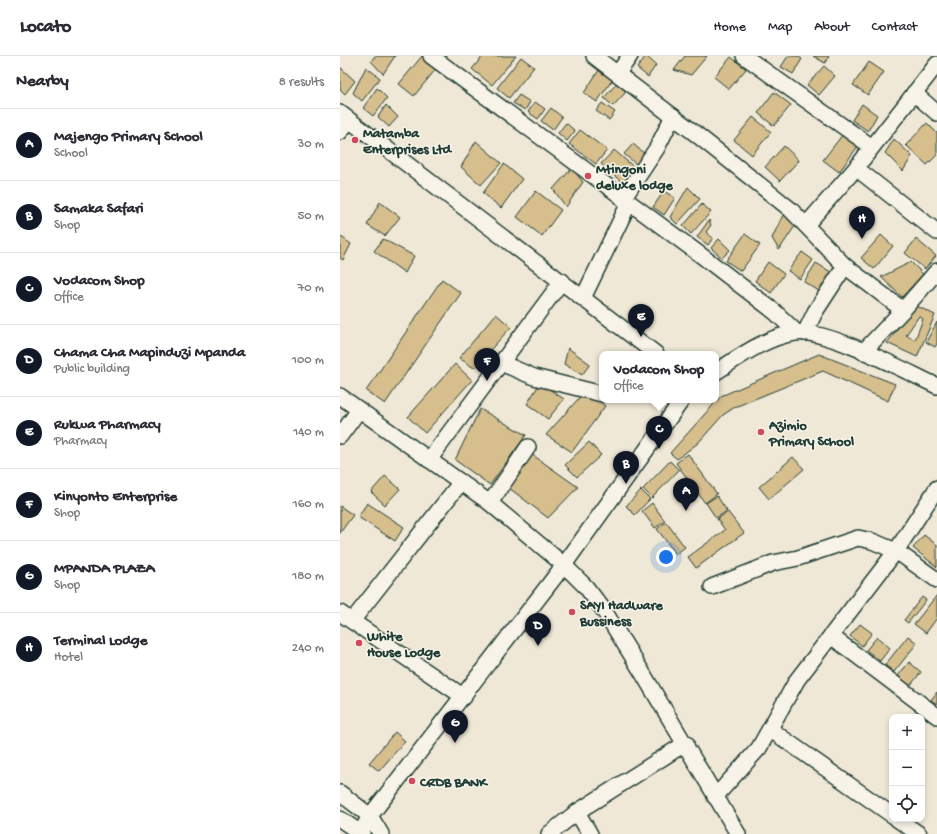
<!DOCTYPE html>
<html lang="en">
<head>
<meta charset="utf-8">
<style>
	:root { --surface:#fff; --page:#f7f7f7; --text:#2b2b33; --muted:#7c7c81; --line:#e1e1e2; --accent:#111827 }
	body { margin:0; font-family:"Gochi Hand",sans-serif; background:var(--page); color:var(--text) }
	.controls { position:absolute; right:12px; bottom:12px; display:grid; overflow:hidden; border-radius:8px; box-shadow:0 2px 6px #0003 }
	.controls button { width:36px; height:36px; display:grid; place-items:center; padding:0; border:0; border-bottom:1px solid var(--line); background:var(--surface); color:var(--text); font:20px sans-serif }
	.you { position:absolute; left:326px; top:501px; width:14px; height:14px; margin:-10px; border:3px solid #fff; border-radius:50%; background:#1a73e8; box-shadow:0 0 0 6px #1a73e833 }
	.badge { display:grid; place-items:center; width:26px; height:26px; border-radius:50%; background:var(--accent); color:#fff; font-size:13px; font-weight:700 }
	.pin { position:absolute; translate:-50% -33px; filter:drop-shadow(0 1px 2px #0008) }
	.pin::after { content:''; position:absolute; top:21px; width:14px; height:12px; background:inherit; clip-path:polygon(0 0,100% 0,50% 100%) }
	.popup { position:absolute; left:259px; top:295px; width:120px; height:52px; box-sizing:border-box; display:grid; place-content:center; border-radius:8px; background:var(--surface); filter:drop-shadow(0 1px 3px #0005); font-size:13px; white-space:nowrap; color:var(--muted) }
	.popup b { font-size:15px; color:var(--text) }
	.popup::after { content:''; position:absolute; left:50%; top:100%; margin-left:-8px; border:8px solid transparent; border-top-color:var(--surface) }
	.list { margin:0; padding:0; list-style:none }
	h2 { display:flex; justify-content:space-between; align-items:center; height:52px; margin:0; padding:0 16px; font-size:17px }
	h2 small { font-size:13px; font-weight:400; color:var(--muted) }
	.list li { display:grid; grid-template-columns:26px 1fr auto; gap:12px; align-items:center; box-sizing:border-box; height:72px; padding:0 16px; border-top:1px solid var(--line) }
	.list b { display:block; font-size:15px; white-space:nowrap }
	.list p { margin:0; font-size:13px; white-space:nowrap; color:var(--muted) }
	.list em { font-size:13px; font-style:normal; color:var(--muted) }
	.icon { flex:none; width:22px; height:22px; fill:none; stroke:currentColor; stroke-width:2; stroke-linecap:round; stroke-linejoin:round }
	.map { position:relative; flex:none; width:597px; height:778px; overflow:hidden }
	header { display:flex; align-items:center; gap:24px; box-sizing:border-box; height:56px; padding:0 20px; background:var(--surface); border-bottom:1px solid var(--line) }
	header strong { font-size:19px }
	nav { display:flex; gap:22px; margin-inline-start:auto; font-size:14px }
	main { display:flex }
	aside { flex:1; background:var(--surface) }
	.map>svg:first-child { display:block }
	.building { fill:#d6be8d; stroke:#1f3d34; fill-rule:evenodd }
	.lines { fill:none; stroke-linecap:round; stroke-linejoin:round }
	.minor-casing { stroke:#1f3d34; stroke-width:18 }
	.minor { stroke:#f7f3e8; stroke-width:15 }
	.poi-dot { fill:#d1495b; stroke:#f7f3e8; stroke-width:1.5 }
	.labels { text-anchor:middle; stroke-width:3; stroke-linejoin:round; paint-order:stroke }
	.poi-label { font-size:14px; font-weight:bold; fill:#1f3d34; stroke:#f7f3e8; text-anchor:start }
</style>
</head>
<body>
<header>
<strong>Locato</strong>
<nav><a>Home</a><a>Map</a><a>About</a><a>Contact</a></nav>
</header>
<main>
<aside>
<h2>Nearby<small>8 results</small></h2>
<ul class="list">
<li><span class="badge">A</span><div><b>Majengo Primary School</b><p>School</p></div><em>30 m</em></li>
<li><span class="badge">B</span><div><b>Samaka Safari</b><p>Shop</p></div><em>50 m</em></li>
<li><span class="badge">C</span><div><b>Vodacom Shop</b><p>Office</p></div><em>70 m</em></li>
<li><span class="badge">D</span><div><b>Chama Cha Mapinduzi Mpanda</b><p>Public building</p></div><em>100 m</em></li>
<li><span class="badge">E</span><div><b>Rukwa Pharmacy</b><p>Pharmacy</p></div><em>140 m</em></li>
<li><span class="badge">F</span><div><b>Kinyonto Enterprise</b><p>Shop</p></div><em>160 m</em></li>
<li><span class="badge">G</span><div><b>MPANDA PLAZA</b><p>Shop</p></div><em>180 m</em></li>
<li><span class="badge">H</span><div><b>Terminal Lodge</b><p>Hotel</p></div><em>240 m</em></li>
</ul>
</aside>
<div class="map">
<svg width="597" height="778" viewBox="0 0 597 778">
	<rect width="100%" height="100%" fill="#f0e8d6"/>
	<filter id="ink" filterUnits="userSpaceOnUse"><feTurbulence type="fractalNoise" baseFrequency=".025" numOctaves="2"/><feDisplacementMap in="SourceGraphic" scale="8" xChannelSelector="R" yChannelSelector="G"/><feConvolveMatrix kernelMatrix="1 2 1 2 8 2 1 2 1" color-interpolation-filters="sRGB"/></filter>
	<g filter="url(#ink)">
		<g class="building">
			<polygon points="35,0 55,0 43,18 31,5"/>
			<polygon points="82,0 96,13 74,40 59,28"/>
			<polygon points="143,0 176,0 152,29 132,13"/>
			<polygon points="306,0 316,9 308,21 297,12"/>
			<polygon points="345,0 367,0 351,19 334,14"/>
			<polygon points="448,0 457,0 462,3 453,18 441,11"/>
			<polygon points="473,0 489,0 485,7"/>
			<polygon points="181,1 194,11 169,42 157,32"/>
			<polygon points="391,1 406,13 389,33 374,21"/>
			<polygon points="529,6 544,16 528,39 513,29"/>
			<polygon points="484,10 495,20 479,39 467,29"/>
			<polygon points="0,11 15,25 5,38 0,33"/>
			<polygon points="26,11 40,22 22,45 13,37"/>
			<polygon points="261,11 273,23 257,46 244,37"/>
			<polygon points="277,27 286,36 273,50 264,42"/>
			<polygon points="37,32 47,42 33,60 23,52"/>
			<polygon points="434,36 451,49 434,70 418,57"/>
			<polygon points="179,39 190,46 185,54 173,47"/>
			<polygon points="195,46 205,53 198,63 188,56"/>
			<polygon points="262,47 275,56 269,64 256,55"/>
			<polygon points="522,48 537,59 528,75 512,64"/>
			<polygon points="46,49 58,61 49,71 38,61"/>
			<polygon points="211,52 222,61 213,74 201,65"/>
			<polygon points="413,61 431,76 412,99 394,84"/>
			<polygon points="226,67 235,75 227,85 218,77"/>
			<polygon points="587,67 597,77 597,99 587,109 566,89"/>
			<polygon points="240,74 267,94 256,108 229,88"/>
			<polygon points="503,78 519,89 499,116 483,104"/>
			<polygon points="554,83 572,100 563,115 545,97"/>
			<polygon points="136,85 161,107 141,129 121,111"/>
			<polygon points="293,88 305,98 296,108 284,98"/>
			<polygon points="444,90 459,104 440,125 425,111"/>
			<polygon points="274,94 296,113 284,128 261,108"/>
			<polygon points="164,108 182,123 161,152 143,137"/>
			<polygon points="232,112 243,126 226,151 213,133"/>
			<polygon points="348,131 360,143 337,168 330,161"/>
			<polygon points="196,135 221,154 202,180 177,161"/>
			<polygon points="324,135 335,142 324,159 313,151"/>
			<polygon points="40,146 60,161 45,180 27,169"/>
			<polygon points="362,148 371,156 351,178 343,170"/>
			<polygon points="444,157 455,170 439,194 432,182"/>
			<polygon points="369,164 371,169 366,176 373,182 368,189 357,181"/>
			<polygon points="405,178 420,189 401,215 386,205"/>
			<polygon points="541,179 553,190 534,213 521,202"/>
			<polygon points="0,180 11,188 3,204 0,202"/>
			<polygon points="43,183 74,200 65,217 34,195"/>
			<polygon points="379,183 390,194 382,202 371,192"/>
			<polygon points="576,183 596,200 585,213 565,197"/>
			<polygon points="462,196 473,204 460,223 448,215"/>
			<polygon points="428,206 444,218 431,237 415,225"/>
			<polygon points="571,206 583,218 562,241 541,221"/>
			<polygon points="476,207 491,216 479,235 464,226"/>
			<polygon points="102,223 121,237 45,348 26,335"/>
			<path d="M575,249L595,259L577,301L547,287ZM579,260L583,263L575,284L566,279Z"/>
			<polygon points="156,258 171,271 134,312 119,302"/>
			<polygon points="597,266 597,288 595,291 586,286"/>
			<polygon points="228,292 250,308 242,319 224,308"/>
			<polygon points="479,298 555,328 548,345 483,315 395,351 383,359 358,387 337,403 330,397 381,340"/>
			<polygon points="115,308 132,324 85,377 68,361"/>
			<polygon points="200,327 224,343 208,363 187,348"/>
			<polygon points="247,333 265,350 232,396 206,379"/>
			<polygon points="140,353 186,379 150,429 115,404"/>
			<polygon points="249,386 261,399 237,421 225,409"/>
			<polygon points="187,395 238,431 208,462 164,428"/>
			<polygon points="348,398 377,438 365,447 336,407"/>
			<polygon points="453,401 464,413 429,443 419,431"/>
			<polygon points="330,405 339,414 312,442 303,433"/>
			<polygon points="45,420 60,433 45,449 31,436"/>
			<polygon points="301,434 310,443 295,459 286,450"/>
			<polygon points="377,440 387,455 376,462 366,447"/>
			<polygon points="27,447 64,471 55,485 18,461"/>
			<polygon points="312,447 325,465 315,472 302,455"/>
			<polygon points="0,450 13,459 0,477"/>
			<polygon points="388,456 404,477 356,512 348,501 385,474 377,463"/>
			<polygon points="326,466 345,491 336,498 317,473"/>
			<polygon points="584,479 597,489 597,511 573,492"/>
			<polygon points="597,539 597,562 586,577 574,568"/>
			<polygon points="582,541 586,544 568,567 564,564"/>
			<polygon points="520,568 532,577 522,590 510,580"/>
			<polygon points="568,580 577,587 554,616 545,609"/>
			<polygon points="537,581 550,592 540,605 526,594"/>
			<polygon points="569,606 581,616 570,630 558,620"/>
			<polygon points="597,636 597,648 591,644"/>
			<polygon points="55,676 65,685 39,715 29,707"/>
		</g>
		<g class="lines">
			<defs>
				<g id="minor">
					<polyline points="91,0 362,200 435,256 456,276"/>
					<polyline points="254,0 356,78 450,153 505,210 563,254"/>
					<polyline points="404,0 532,91"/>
					<polyline points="278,17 290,0"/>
					<polyline points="574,37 597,57"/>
					<polyline points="0,57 316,298"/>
					<polyline points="0,76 9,64"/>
					<polyline points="516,112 597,176"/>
					<polyline points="283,143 317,92 333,60"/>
					<polyline points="466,169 516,112 597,8"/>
					<polyline points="243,242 289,147"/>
					<polyline points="465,277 475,256 505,210"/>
					<polyline points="523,296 563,254 597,215"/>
					<polyline points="161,307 194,321 262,338"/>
					<path d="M376,316C399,301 426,281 455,277C486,272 565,315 597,330"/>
					<polyline points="0,340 150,447 224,509 246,531 263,553 302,616 398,778"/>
					<polyline points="0,380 19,354"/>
					<polyline points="89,404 222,225"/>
					<polyline points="150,447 188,391"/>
					<polyline points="372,531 433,507 458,502 518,482 532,485 556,495 597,524"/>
					<polyline points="0,557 124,641"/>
					<polyline points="12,565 121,426"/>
					<polyline points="491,580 597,660"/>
					<polyline points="431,674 552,759"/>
					<polyline points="0,737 30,760 41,778"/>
					<polyline points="375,741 419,692 457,624 556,495 597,432"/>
					<polyline points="237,756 250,778"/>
					<polyline points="0,763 22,778"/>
					<polyline points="557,763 579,778"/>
					<polyline points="20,778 30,760 224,509 342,344"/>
					<polyline points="209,778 237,756 346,687"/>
				</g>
			</defs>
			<use href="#minor" class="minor-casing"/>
			<use href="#minor" class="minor"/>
		</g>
	</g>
	<g class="poi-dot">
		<circle cx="15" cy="84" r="4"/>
		<circle cx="248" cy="120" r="4"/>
		<circle cx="421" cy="376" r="4"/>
		<circle cx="232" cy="556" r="4"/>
		<circle cx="19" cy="587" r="4"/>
		<circle cx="72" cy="725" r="4"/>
	</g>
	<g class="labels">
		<g class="poi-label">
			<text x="23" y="81">Matamba<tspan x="23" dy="16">Enterprises Ltd</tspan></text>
			<text x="256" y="117">Mtingoni<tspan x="256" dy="16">deluxe lodge</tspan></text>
			<text x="429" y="373">Azimio<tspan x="429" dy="16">Primary School</tspan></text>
			<text x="240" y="553">SAYI Hadware<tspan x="240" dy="16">Bussiness</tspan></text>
			<text x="27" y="584">White<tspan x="27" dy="16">House Lodge</tspan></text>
			<text x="80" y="730">CRDB BANK</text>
		</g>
	</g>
</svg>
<div class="controls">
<button>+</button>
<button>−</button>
<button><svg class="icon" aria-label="locate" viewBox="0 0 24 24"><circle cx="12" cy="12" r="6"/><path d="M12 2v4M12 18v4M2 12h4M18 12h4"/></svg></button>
</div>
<div class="you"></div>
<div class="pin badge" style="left:346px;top:455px">A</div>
<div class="pin badge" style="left:286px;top:428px">B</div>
<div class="pin badge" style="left:319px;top:393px">C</div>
<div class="popup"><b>Vodacom Shop</b>Office</div>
<div class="pin badge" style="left:198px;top:590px">D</div>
<div class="pin badge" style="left:301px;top:281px">E</div>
<div class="pin badge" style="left:147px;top:325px">F</div>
<div class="pin badge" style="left:115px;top:687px">G</div>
<div class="pin badge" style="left:522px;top:183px">H</div>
</div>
</main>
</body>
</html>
